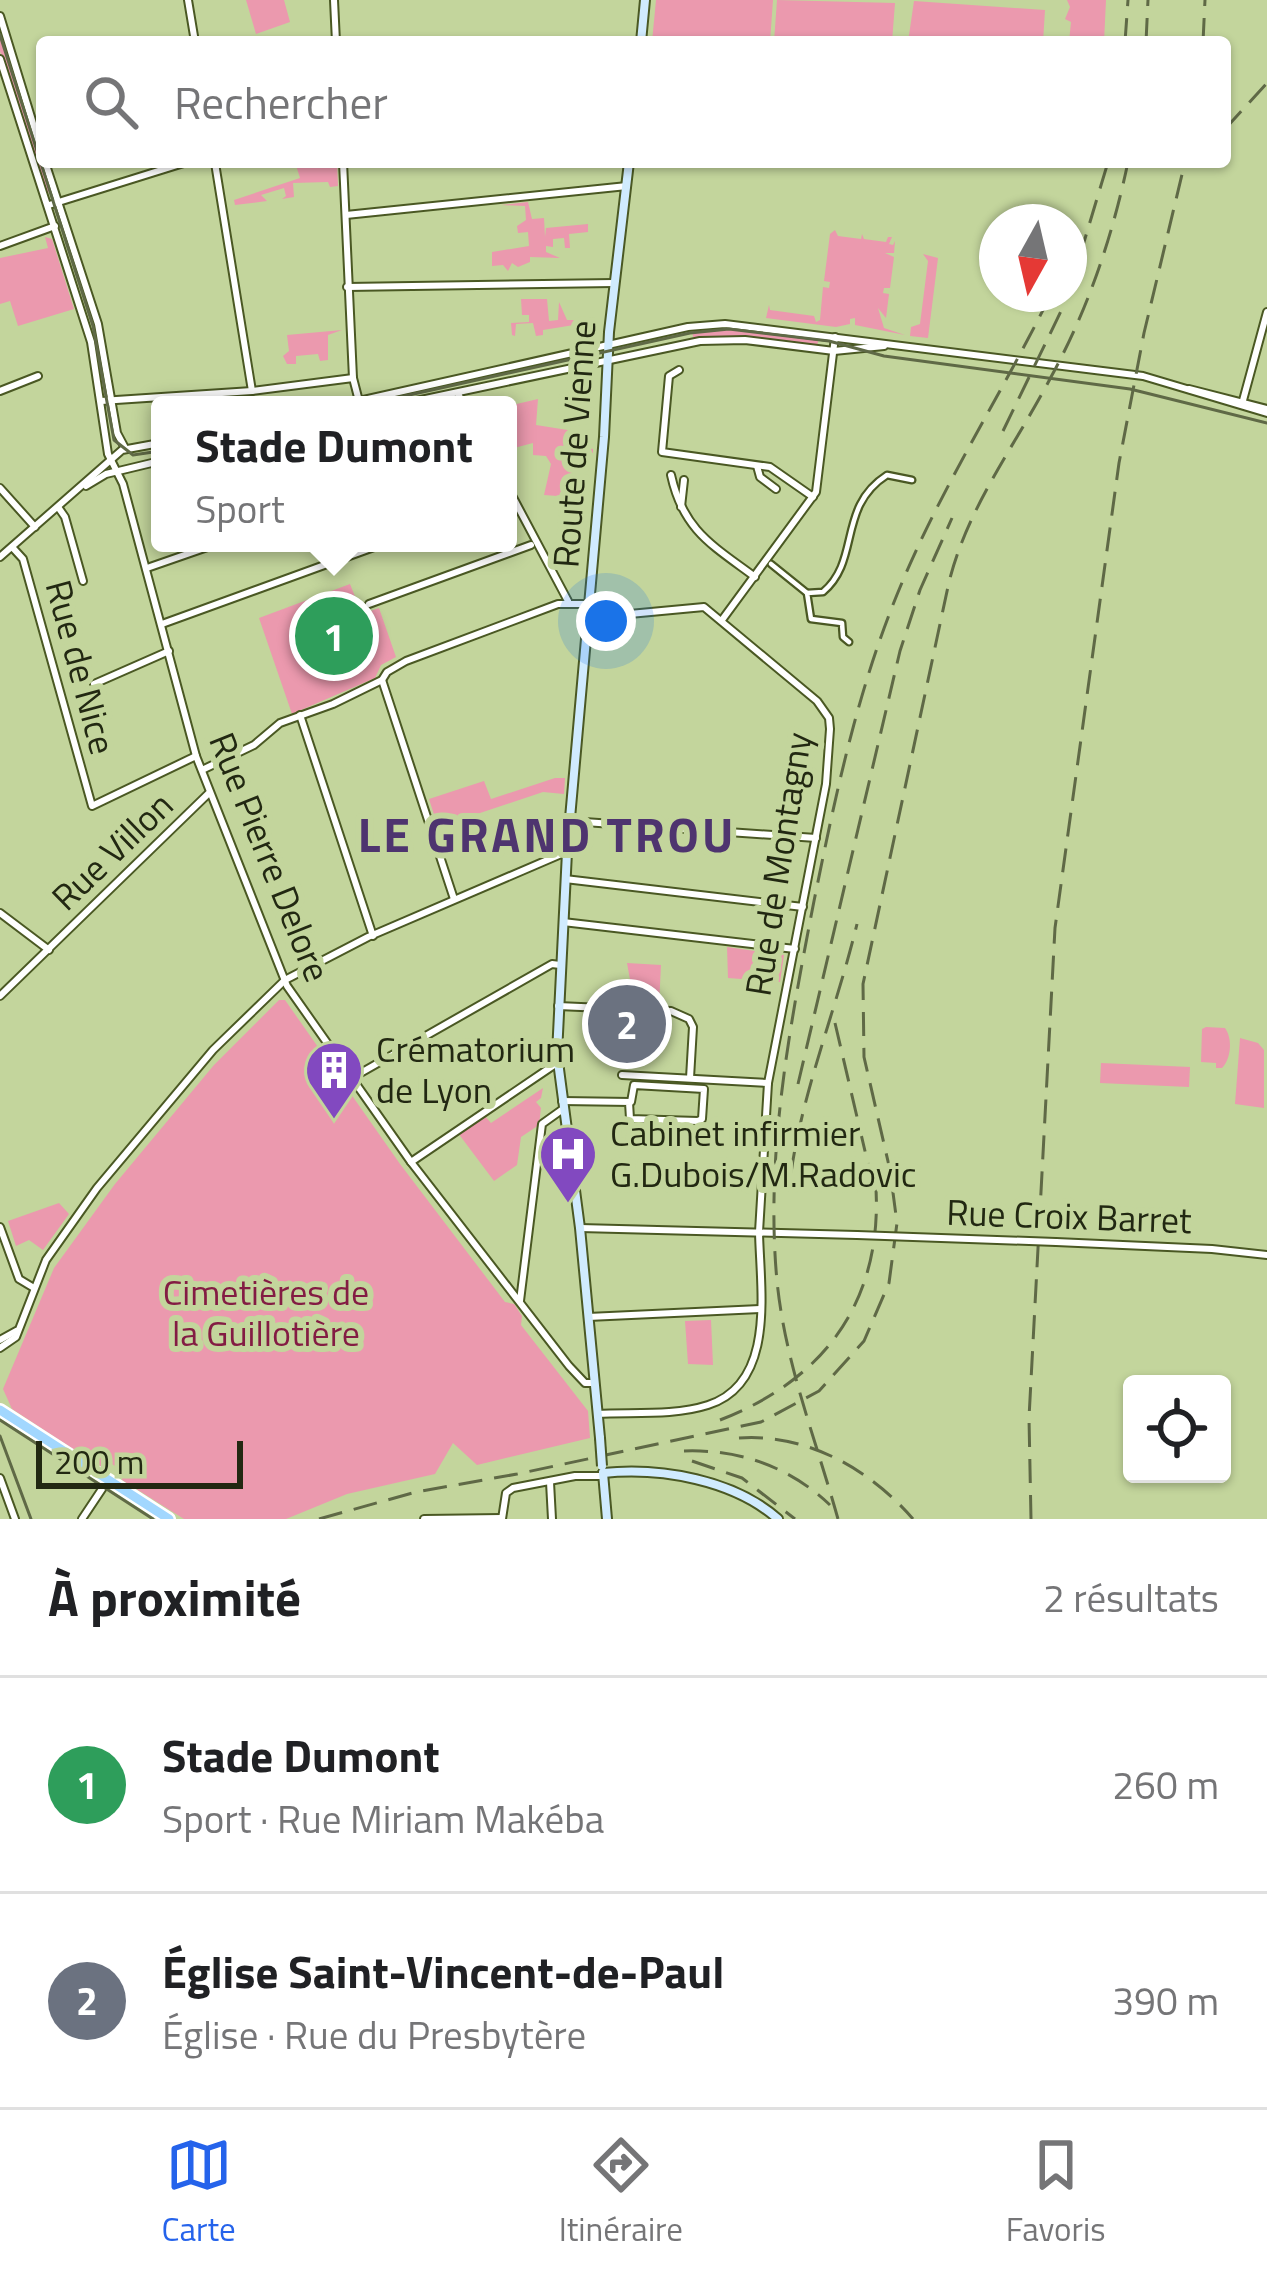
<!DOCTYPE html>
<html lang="fr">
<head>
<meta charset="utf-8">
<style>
	:root { --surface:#fff; --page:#f6f6f6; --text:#202124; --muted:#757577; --line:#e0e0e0; --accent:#2563eb }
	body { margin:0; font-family:"Titillium Web",sans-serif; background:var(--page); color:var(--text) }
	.controls { position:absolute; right:36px; bottom:36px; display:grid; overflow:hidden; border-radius:12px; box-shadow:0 3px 9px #0004 }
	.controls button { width:108px; height:108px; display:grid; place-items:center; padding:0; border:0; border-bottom:3px solid var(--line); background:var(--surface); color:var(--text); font:60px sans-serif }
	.compass { position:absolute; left:979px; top:204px; width:108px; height:108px; border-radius:50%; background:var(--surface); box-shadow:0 3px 9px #0004; rotate:188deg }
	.scale { position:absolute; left:36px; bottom:30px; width:207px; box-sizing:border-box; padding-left:12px; border:6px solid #222812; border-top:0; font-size:33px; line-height:42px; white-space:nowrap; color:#222812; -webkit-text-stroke:9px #c3d59c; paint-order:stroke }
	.you { position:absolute; left:606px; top:621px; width:42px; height:42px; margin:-30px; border:9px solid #fff; border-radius:50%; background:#1a73e8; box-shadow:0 0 0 18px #1a73e833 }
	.badge { display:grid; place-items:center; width:78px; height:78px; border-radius:50%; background:var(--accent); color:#fff; font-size:39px; font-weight:700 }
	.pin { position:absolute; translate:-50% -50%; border:6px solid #fff; box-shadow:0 3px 12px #0006 }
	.popup { position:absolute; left:151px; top:396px; width:366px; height:156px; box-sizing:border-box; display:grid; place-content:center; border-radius:12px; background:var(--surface); filter:drop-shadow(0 3px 9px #0005); font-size:39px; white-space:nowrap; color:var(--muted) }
	.popup b { font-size:45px; color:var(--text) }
	.popup::after { content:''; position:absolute; left:50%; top:100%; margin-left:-24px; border:24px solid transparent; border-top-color:var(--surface) }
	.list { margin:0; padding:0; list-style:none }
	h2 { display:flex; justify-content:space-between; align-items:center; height:156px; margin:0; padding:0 48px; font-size:51px }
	h2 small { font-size:39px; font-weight:400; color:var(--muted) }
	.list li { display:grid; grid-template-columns:78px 1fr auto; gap:36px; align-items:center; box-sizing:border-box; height:216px; padding:0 48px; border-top:3px solid var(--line) }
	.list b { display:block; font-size:45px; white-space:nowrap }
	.list p { margin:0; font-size:39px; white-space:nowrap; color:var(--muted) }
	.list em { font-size:39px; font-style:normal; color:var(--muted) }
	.icon { flex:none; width:66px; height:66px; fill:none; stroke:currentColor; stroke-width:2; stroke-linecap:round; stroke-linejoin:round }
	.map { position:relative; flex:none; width:1267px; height:1519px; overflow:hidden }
	.search { position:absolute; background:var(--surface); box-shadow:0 3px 9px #0004; left:36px; right:36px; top:36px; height:132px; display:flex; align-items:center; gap:30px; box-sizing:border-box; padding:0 42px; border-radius:12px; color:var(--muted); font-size:45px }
	.sheet { height:588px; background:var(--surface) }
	nav { display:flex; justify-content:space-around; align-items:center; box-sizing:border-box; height:168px; border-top:3px solid var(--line); background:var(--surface); font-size:33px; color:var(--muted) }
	nav a { display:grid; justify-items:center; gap:6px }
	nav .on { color:var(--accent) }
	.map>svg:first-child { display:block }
	.green { fill:#eb99ae }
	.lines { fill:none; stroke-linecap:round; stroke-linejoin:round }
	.pedestrian-casing { stroke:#4a5823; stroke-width:9 }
	.minor-casing { stroke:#4a5823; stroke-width:10 }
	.tertiary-casing { stroke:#4a5823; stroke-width:10 }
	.secondary-casing { stroke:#4a5823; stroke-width:12 }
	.primary-casing { stroke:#fff; stroke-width:14 }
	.pedestrian { stroke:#fff; stroke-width:4.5 }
	.minor { stroke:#fff; stroke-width:6 }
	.tertiary { stroke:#fff; stroke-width:6 }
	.secondary { stroke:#d0ebfe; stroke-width:8 }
	.primary { stroke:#a2d7fe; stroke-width:9 }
	.tram { stroke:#5f6946; stroke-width:3 }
	.rail { stroke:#5f6946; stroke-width:3; stroke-dasharray:24 12; stroke-linecap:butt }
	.tertiary-bridge-casing { stroke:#4a5823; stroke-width:10; stroke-linecap:butt }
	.secondary-bridge-casing { stroke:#4a5823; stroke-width:12; stroke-linecap:butt }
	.tertiary-bridge { stroke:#fff; stroke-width:6 }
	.secondary-bridge { stroke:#d0ebfe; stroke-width:8 }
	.labels { text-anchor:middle; stroke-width:12; stroke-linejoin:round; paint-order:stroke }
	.street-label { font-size:36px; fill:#222812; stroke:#c3d59c }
	.poi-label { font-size:36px; fill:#222812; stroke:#c3d59c; text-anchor:start }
	.park-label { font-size:36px; fill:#831c43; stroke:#c3d59c }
	.district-label { font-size:48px; font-weight:bold; letter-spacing:3px; fill:#4e346f; stroke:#c3d59c }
</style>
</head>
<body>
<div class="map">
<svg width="1267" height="1519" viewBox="0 0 1267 1519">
	<rect width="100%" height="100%" fill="#c3d59c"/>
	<g class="green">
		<polygon points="246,0 284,0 290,22 256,34"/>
		<polygon points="656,0 773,0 770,42 652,42"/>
		<polygon points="777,0 895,3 892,42 774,42"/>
		<polygon points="1067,0 1106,0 1104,42 1069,42 1071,22 1065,19 1070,7"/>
		<polygon points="914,1 1045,10 1043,42 908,42"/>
		<polygon points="4,36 42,162 55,190 47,193 0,51 0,38"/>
		<polygon points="295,162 337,162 338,186 330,187 328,182 293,183 294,197 282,199 286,196 284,188 261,195 267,201 235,205 234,200 300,178"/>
		<polygon points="528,202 532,219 544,218 545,237 546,228 588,224 588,232 569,234 570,248 565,248 564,238 553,239 553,247 546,246 546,252 560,258 530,257 530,262 518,267 512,263 508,271 503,265 492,266 492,252 529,246 528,232 518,233 517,226 526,220 525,206 501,205"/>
		<polygon points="835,230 838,236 861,239 862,234 864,239 886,242 888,237 892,237 889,244 893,245 895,241 894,253 885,253 894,257 890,288 884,288 883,293 889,294 886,318 878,308 884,328 905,335 855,325 855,318 850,319 850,324 836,327 766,318 769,305 770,310 814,316 816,322 820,320 823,287 829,288 830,282 824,281 830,234"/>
		<polygon points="45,237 52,239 74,309 18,326 10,301 0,304 0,258 48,248"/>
		<polygon points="923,254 938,258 928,338 910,336 911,327 920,324 928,261"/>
		<polygon points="521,299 547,299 549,321 558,320 559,302 567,320 580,320 580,324 543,330 543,335 536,336 533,323 516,324 515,336 512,335 511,323 529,322 529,315 522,315"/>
		<polygon points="732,326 819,336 817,347 738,337 694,340 691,328"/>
		<polygon points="342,330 328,335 328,360 320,361 318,354 296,356 296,364 287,364 283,356 289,351 287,335"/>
		<polygon points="538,399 536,425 574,431 574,443 593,449 593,453 578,451 577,458 570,458 574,460 571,497 544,495 551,464 546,456 533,455 533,443 514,448 515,427 508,427 508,406"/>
		<polygon points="350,584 362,614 379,608 396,657 381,665 375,678 292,714 259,618"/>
		<polygon points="555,778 565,778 564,794 543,792 438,827 429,799 484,781 491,799"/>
		<polygon points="727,947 784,955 780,982 728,978"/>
		<polygon points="627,963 661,965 659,1005 626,1001 626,985 631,985"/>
		<polygon points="279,1000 285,1000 400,1164 505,1302 514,1304 522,1316 521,1325 588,1411 590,1438 477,1465 453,1443 435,1474 347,1494 286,1519 184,1519 122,1480 122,1470 110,1463 102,1468 12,1409 3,1389 54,1268 115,1184 214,1065"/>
		<path d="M1206,1027L1225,1028C1233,1039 1231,1059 1222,1068H1216V1063L1201,1062L1202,1029Z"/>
		<polygon points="1240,1038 1258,1043 1264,1050 1264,1108 1235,1104"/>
		<polygon points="1101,1063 1190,1067 1189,1087 1100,1083"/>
		<polygon points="543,1088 541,1098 536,1102 541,1108 539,1125 521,1137 517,1165 494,1181 458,1133 484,1115 491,1123"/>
		<polygon points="59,1203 69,1214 43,1250 29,1240 16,1246 8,1221"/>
		<polygon points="711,1320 713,1365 688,1364 685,1321"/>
	</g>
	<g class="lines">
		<defs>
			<g id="pedestrian">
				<polyline points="771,564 807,593"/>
				<path d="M849,642L843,637L842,623L811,619L807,593L823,592C861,560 837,507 887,475L912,480"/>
			</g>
			<g id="minor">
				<polyline points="188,0 195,42"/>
				<polyline points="334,0 336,42"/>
				<polyline points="343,162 353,378 360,405"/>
				<polyline points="215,163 252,391"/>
				<polyline points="49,205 187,162"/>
				<polyline points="346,215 627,186"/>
				<polyline points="0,246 55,226"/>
				<polyline points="347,287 614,283"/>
				<polyline points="679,370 669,376 662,452 770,467 813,497"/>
				<polyline points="0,391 38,376"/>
				<polyline points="458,393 463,405"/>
				<polyline points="101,401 252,391 353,378"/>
				<polyline points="1242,404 1267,312"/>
				<polyline points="757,466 760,477 776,489"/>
				<path d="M671,475C683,530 712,545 755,577"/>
				<polyline points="0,488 35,527"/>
				<polyline points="508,488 568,601"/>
				<polyline points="58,507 65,517 83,581"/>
				<polyline points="681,507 684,480"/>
				<polyline points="12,547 23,559 92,806 196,756"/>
				<polyline points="147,568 219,543"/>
				<polyline points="369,604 531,545"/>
				<polyline points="587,618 704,607 817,701 829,718 830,729 826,784 768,1083 759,1232"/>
				<polyline points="722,620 816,492 835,337"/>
				<polyline points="162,624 385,543"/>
				<polyline points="382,680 454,899"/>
				<polyline points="94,684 169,651"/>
				<polyline points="300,715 373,936"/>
				<polyline points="202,770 254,745 280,723 333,704 382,680 387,672 406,661 558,604 588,604"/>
				<polyline points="570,821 816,838"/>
				<polyline points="565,879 803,907"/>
				<polyline points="0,913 49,950"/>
				<polyline points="563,922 795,949"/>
				<polyline points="0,996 209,793"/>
				<polyline points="558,1006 671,1011 689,1019 693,1027 690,1078"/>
				<polyline points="622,1075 768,1083"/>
				<polyline points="350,1079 552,964 560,965"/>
				<polyline points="562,1101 631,1102 634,1085 704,1089 702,1119 698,1121 630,1119 629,1102"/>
				<polyline points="411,1162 557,1063"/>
				<polyline points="0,1227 19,1279 34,1288"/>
				<polyline points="520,1301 542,1124 563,1109"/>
				<polyline points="588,1317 760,1309"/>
				<polyline points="0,1340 16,1331"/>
				<polyline points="0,1348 16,1337 46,1260 97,1188 213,1050 285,980 368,937 566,852"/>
				<polyline points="0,1478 15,1519"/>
				<polyline points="550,1482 552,1519"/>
				<polyline points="82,1519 108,1480"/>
				<polyline points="424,1519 502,1518"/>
				<polyline points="502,1519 506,1493 513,1488 575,1476 603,1476"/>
			</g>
			<g id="tertiary">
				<polyline points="0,16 42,153"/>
				<polyline points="0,59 91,342 108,454 123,484 196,756 287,986 411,1162 569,1366 585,1383 594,1383"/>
				<polyline points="45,162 98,324 117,433 125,448"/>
				<polyline points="1189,389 1267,409"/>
				<polyline points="341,405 688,327 725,324 1143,376 1267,413"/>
				<polyline points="397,405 700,341 745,340 834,351 884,346"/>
				<polyline points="86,486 106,474 160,461"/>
				<polyline points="0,557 122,450 160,443"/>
				<polyline points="580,1228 857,1235"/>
				<polyline points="1056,1242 1212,1249 1267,1255"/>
				<path d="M597,1414C632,1412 674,1416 708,1405C777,1383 760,1288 759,1232"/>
			</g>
			<g id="secondary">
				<polyline points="641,42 645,0"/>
				<polyline points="600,1438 580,1228 557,1054 567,852 604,437 609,332 629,162"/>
				<path d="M603,1473C661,1467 734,1480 778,1519"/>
				<polyline points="603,1473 607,1519"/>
			</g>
			<polyline id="primary" points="0,1410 169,1519"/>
		</defs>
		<use href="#pedestrian" class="pedestrian-casing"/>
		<use href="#minor" class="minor-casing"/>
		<use href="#tertiary" class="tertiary-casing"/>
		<use href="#secondary" class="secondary-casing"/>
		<use href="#primary" class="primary-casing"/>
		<use href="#pedestrian" class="pedestrian"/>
		<use href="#minor" class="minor"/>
		<use href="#tertiary" class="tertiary"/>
		<use href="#secondary" class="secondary"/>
		<use href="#primary" class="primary"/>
		<g class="tram">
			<polyline points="0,35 93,326 114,440 133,455 160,451"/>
			<polyline points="364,405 690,333 729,329 829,341 884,356 1130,389 1267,423"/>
			<polyline points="0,1420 153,1519"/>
			<polyline points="0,1436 31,1519"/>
		</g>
		<g class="rail">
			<polyline points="1125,42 1128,0"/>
			<polyline points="1146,42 1148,0"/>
			<polyline points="1203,42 1205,0"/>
			<polyline points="1225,129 1267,83"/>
			<polyline points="1069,292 1108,162"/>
			<polyline points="1003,431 1063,307"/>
			<polyline points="835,1023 872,1181"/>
			<polyline points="798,1084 900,651 920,590 952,518"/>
			<path d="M791,1173C803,1089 837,1007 857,924"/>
			<path d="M720,1420C834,1376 889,1288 874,1166"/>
			<path d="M739,1438C806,1433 870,1469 913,1519"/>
			<path d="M684,1451C740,1449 790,1467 830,1505"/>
			<polyline points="692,1461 742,1478 795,1519"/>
			<path d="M319,1519L416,1492L517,1474L761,1422L819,1391L864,1341L889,1283L897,1223L890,1170L864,1057L863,984L949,582C968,506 1015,446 1051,377C1088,309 1112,238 1128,162"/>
			<path d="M838,1519C816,1440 785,1363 777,1281C765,1154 790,1025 814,901C836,793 858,687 901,585C943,484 1003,392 1051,294"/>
			<polyline points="1031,1519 1029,1418 1055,928 1119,463 1144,333 1185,162"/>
		</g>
		<defs>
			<polyline id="tertiary-bridge" points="857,1235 1056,1242"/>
			<polyline id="secondary-bridge" points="600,1438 602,1466"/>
		</defs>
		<use href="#tertiary-bridge" class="tertiary-bridge-casing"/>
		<use href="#secondary-bridge" class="secondary-bridge-casing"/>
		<use href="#tertiary-bridge" class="tertiary-bridge"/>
		<use href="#secondary-bridge" class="secondary-bridge"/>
	</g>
	<defs>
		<symbol id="building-pin" viewBox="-11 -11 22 30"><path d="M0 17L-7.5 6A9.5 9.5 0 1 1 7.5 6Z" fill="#8249c0" stroke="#c3d59c"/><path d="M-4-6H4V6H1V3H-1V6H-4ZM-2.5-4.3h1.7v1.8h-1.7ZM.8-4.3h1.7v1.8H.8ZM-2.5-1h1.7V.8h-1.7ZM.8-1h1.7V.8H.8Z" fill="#fff"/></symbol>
		<symbol id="hospital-pin" viewBox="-11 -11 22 30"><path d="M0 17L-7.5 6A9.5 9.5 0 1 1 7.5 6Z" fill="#8249c0" stroke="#c3d59c"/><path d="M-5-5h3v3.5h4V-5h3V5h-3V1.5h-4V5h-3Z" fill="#fff"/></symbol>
	</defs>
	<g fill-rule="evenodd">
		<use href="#building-pin" x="301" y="1037" width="66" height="90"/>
		<use href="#hospital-pin" x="535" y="1121" width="66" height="90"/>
	</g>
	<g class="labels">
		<g class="street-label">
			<text transform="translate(574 444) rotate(-86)" y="13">Route de Vienne</text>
			<text transform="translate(81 667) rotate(75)" y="13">Rue de Nice</text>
			<text transform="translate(112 851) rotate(-44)" y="13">Rue Villon</text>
			<text transform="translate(270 857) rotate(68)" y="13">Rue Pierre Delore</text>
			<text transform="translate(778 864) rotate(-81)" y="13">Rue de Montagny</text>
			<text transform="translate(1069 1216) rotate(2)" y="13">Rue Croix Barret</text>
		</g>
		<g class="poi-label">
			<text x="376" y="1062">Crématorium<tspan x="376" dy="41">de Lyon</tspan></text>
			<text x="610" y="1146">Cabinet infirmier<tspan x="610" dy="41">G.Dubois/M.Radovic</tspan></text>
		</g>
		<g class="park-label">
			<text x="266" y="1305">Cimetières de<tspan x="266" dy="41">la Guillotière</tspan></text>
		</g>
		<g class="district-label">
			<text x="547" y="852">LE GRAND TROU</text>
		</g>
	</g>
</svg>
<div class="controls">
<button><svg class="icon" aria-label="locate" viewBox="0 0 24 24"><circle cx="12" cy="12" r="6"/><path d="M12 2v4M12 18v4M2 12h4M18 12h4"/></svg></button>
</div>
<svg class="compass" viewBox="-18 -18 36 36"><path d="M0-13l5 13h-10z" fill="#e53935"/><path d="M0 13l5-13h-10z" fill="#757577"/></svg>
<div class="scale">200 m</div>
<div class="you"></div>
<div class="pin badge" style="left:334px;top:636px;background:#2e9e5b">1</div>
<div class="popup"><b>Stade Dumont</b>Sport</div>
<div class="pin badge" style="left:627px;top:1024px;background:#6b7280">2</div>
<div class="search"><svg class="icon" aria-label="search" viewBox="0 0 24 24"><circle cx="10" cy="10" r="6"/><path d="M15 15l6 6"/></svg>Rechercher</div>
</div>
<section class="sheet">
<h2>À proximité<small>2 résultats</small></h2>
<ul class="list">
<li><span class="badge" style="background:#2e9e5b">1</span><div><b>Stade Dumont</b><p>Sport · Rue Miriam Makéba</p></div><em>260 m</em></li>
<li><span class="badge" style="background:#6b7280">2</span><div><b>Église Saint-Vincent-de-Paul</b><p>Église · Rue du Presbytère</p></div><em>390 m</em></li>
</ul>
</section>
<nav>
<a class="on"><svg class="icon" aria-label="map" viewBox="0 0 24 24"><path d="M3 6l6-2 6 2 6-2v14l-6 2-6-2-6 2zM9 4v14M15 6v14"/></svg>Carte</a>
<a><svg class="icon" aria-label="directions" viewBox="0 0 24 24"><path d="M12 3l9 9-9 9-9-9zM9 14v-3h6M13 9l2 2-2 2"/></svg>Itinéraire</a>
<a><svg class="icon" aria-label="saved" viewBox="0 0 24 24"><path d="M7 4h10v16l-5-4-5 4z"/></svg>Favoris</a>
</nav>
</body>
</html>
